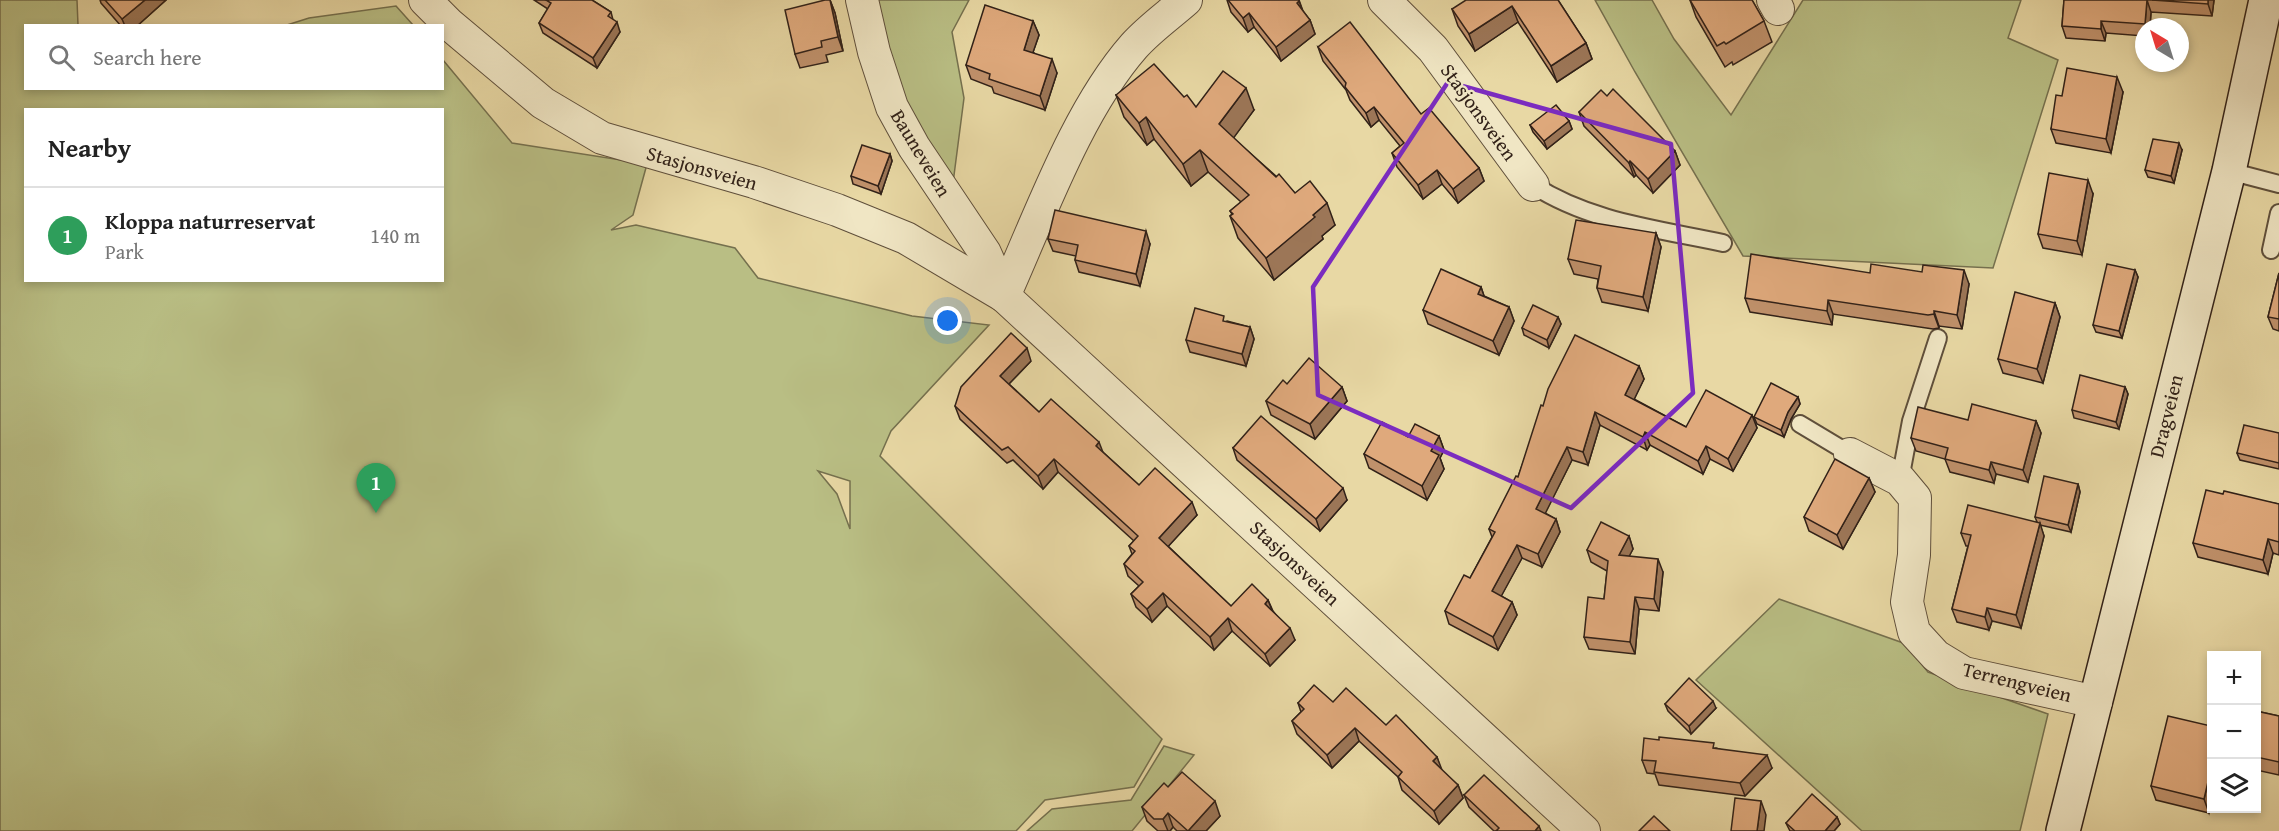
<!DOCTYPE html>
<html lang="en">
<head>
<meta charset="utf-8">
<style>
	:root { --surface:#fff; --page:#f6f6f6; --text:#222; --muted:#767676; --line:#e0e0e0; --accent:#8f2418 }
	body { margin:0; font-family:"Gentium Book Plus",serif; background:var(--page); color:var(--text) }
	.controls { position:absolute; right:18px; bottom:18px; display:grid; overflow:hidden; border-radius:0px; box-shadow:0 3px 9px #0003 }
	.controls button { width:54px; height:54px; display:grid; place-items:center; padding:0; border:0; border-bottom:2px solid var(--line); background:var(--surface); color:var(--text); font:30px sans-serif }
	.compass { position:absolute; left:2135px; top:18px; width:54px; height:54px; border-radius:50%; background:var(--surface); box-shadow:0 3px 9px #0003; rotate:322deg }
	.you { position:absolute; left:948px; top:321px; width:21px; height:21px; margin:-15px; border:4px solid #fff; border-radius:50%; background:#1a73e8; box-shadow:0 0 0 9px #1a73e833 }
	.badge { display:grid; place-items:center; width:39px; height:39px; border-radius:50%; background:var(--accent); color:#fff; font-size:20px; font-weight:700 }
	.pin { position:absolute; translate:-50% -50px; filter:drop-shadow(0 2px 3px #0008) }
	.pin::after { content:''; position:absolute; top:32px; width:21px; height:18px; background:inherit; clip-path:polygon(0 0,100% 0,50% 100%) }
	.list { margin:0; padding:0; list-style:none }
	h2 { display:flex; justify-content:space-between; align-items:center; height:78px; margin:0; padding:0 24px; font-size:26px }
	h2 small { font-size:20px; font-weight:400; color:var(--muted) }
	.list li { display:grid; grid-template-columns:39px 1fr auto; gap:18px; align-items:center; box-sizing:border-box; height:96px; padding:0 24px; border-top:2px solid var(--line) }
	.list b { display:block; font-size:22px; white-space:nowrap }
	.list p { margin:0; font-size:20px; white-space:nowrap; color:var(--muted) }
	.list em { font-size:20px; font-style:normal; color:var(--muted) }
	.icon { flex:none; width:33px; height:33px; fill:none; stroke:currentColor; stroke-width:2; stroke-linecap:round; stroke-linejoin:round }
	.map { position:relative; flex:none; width:2279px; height:831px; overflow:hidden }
	.search { position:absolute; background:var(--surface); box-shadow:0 3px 9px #0003; left:24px; top:24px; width:420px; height:66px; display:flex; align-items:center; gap:15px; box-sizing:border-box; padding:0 21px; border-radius:0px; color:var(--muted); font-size:22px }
	.panel { position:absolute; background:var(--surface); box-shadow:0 3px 9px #0003; left:24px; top:108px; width:420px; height:174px; border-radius:0px }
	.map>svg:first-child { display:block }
	.green { fill:#b9be84; stroke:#75704e; stroke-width:1.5; fill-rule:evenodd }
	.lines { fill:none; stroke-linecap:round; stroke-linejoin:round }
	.service-casing { stroke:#5f4f3b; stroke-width:20 }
	.minor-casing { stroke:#5f4f3b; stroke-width:34 }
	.secondary-casing { stroke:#312118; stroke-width:36 }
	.service { stroke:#f0e6c4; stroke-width:16 }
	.minor { stroke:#f0e6c4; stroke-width:32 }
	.secondary { stroke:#f0e6c4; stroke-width:33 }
	.wall { fill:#c0916b; stroke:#312118; stroke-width:1.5 }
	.shaded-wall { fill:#9c7657; stroke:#312118; stroke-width:1.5 }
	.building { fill:#dfa97c; stroke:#312118; stroke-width:1.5 }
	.marked { fill:none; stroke:#7b2cbf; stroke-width:4.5; stroke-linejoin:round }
	.labels { text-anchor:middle; stroke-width:4.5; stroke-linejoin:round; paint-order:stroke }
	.street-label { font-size:20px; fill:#312118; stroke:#f0e6c4 }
</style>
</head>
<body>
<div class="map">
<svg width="2279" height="831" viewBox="0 0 2279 831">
	<rect width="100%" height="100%" fill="#e8d8a4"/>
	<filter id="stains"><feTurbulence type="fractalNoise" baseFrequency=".00333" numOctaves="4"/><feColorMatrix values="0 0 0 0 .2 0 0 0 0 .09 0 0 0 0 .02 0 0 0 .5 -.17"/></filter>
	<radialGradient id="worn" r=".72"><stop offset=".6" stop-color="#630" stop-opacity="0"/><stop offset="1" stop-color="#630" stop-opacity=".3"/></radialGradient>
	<g class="green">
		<path d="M0,0H77L78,25L26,26V88H442L443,60L512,143L647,164L633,215L611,230L636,225L735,248L758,278L912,316L989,325L891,431L880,456L1162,739L1134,787L1045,800L1016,831H0ZM26,110H442V280H26ZM818,471L850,481V529L837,494Z"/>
		<polygon points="878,0 969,0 952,32 964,98 953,183 907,107 883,44"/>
		<polygon points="1595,0 1652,0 1674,39 1731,115 1803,0 2021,0 2008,38 2058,60 1993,268 1743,256 1635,72"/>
		<polygon points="396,6 413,25 287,25 309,18"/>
		<polygon points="1779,599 1906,644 1928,672 2048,714 2020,831 1862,831 1696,680"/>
		<polygon points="1164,746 1194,755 1132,831 1027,831 1052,809 1131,800"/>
	</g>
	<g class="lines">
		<defs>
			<g id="service">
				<polyline points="2229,171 2279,184"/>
				<path d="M1533,185C1590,222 1658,229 1723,243"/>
				<polyline points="2271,250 2279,213"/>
				<polyline points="1800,424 1850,454"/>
				<polyline points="1900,480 1911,421 1938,338"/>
			</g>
			<g id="minor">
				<polyline points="425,0 449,24 543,103 602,138 754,182 837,210 906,238 1004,296"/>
				<polyline points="862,0 874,52 892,107 914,147 985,253 1004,296"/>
				<path d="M1186,0C1169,15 1149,29 1134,46C1077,111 1040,216 1004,296L1584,831"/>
				<polyline points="1384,0 1433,49 1533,185"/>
				<polyline points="1773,0 1778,9"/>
				<polyline points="1850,454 1900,480 1915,498 1914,555 1907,602 1914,632 1936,656 1964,673 2096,702"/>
			</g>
			<polyline id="secondary" points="2063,831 2229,171 2266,0"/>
		</defs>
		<use href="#service" class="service-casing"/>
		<use href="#minor" class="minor-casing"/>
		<use href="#secondary" class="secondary-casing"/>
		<use href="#service" class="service"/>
		<use href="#minor" class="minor"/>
		<use href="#secondary" class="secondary"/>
	</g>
	<g class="wall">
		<polygon points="100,0 166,0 137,26 121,26 101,3"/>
		<polygon points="534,0 592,0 611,12 613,20 620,32 597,68 543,33 539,23 548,9"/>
		<polygon points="830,0 835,13 843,51 826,55 828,62 800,68 795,54"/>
		<polygon points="1227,0 1299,0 1303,11 1310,20 1315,34 1281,61 1254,27 1248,32 1231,12"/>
		<polygon points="1558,0 1586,43 1592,59 1557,82 1518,22 1475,51 1458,26 1452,9"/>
		<polygon points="1690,0 1752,0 1764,21 1772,42 1733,65 1732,62 1725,67 1696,17"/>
		<polygon points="2064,0 2214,0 2212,16 2151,12 2150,27 2144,27 2144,36 2106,33 2105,41 2066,38 2062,26"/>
		<polygon points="1033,21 1039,35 1033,52 1057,73 1045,110 994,93 992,87 971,79 966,65"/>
		<polygon points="1318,47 1421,114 1479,168 1484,181 1458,203 1442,184 1423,199 1397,167 1392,153 1400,146 1379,120 1371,127 1350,100 1346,90 1323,61"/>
		<polygon points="2123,92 2111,153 2056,143 2051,129 2062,96"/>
		<polygon points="1116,95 1196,107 1254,110 1233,138 1295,193 1335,225 1322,236 1323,239 1274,280 1238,238 1230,216 1232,214 1230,211 1241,202 1208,172 1191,186 1154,139 1147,145 1124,117"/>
		<polygon points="1607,96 1675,151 1680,165 1653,193 1636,175 1634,177 1584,126 1579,112"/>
		<polygon points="1569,121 1572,129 1547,149 1533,132 1530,125"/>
		<polygon points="2182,150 2174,183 2148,177 2145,170"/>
		<polygon points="890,154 892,161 881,194 853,184 851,176"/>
		<polygon points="2093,194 2082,255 2043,248 2038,234"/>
		<polygon points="1656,233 1661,247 1648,311 1602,302 1597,288 1598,279 1574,274 1568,259"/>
		<polygon points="1048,239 1150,244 1140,286 1079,272 1075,260 1076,256 1053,251"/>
		<polygon points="2135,270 2138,277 2122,338 2096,332 2093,325"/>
		<polygon points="1870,273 1969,284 1962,329 1939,326 1939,328 1933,329 1833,314 1832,325 1750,312 1745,298"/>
		<polygon points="2279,273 2279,331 2273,329 2268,317"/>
		<polygon points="1481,287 1484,296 1509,307 1514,321 1499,355 1428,324 1423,310"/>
		<polygon points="2055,303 2060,317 2043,383 2003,373 1998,359"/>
		<polygon points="1558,317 1561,324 1549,348 1524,335 1522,328"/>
		<polygon points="1227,321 1250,327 1254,339 1246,366 1190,352 1186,340"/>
		<polygon points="1031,361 1009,384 1039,412 1103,452 1139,485 1197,515 1168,546 1231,606 1268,600 1273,611 1295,640 1270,666 1232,631 1214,650 1167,606 1152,622 1136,607 1131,594 1139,586 1128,576 1124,564 1132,554 1129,546 1134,541 1058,472 1043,489 1013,460 1007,463 960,419 955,406"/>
		<polygon points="1639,366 1644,379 1634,399 1686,427 1752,415 1757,428 1733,471 1710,459 1703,474 1650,445 1647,450 1600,425 1588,465 1572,460 1545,513 1556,519 1560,532 1542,567 1522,558 1501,596 1512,602 1517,615 1498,650 1449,624 1445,611 1470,578 1492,537 1489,529 1518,477 1543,406"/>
		<polygon points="1287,384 1342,387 1347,401 1315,439 1271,415 1266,401"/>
		<polygon points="2125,387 2128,394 2119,429 2074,418 2072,410"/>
		<polygon points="1798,397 1800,404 1791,419 1784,437 1757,424 1754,417"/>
		<polygon points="1968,420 2036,421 2041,433 2028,482 1996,474 1994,483 1950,472 1945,459 1916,451 1911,438"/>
		<polygon points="2279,433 2279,469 2240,460 2237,453"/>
		<polygon points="1439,436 1444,450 1440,458 1444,469 1427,500 1369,468 1364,454 1408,437"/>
		<polygon points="1233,448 1347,500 1320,531 1237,460"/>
		<polygon points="1869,478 1875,492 1843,549 1809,531 1804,517"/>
		<polygon points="2078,484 2080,492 2071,532 2040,525 2044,536 2021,628 1992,621 1989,630 1957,622 1952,609 1968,546 1966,546 1961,533 2037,522 2035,517"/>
		<polygon points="2223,494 2279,504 2279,555 2273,553 2268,574 2198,557 2193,543"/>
		<polygon points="1629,536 1633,549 1629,556 1663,572 1659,611 1639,609 1635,654 1589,649 1584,637 1604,599 1607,571 1591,562 1587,550"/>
		<polygon points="1333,702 1386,725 1437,757 1441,770 1458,785 1463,798 1439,824 1402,790 1398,777 1359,741 1332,768 1297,734 1292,721 1301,712 1298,703"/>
		<polygon points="1665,704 1716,708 1691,734 1668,711"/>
		<polygon points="2256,711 2279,716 2279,775 2256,770"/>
		<polygon points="2211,726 2209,813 2156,800 2151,786"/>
		<polygon points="1716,748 1772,768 1745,796 1659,785 1655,774 1647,773 1642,760"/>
		<polygon points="1168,787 1220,816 1206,831 1177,831 1173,827 1170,831 1158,831 1147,821 1142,807"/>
		<polygon points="1464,795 1541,831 1494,831 1469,807"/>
		<polygon points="1837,817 1840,824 1834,831 1790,831 1786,823"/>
	</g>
	<g class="shaded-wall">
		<polygon points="145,0 166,0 137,26 125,26 122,19"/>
		<polygon points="830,0 835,13 843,51 838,37"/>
		<polygon points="2147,0 2151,12 2150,27 2146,27 2145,24"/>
		<polygon points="2208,0 2214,0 2212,16 2208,4"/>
		<polygon points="1299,1 1304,15 1297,3"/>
		<polygon points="1512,6 1518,22 1475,51 1469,34"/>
		<polygon points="1249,13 1254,27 1248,32 1243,18"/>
		<polygon points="1310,20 1315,34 1281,61 1276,47"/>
		<polygon points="1033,21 1039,35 1029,64 1024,50"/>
		<polygon points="2101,21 2106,33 2105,41 2101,29"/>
		<polygon points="617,22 620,32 597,68 593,58"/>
		<polygon points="1586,43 1592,59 1557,82 1551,66"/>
		<polygon points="1052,59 1057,73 1045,110 1040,96"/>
		<polygon points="2117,77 2123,92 2111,153 2106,139"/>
		<polygon points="1246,88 1254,110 1227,147 1219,124"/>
		<polygon points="1374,107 1379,120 1371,127 1366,113"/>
		<polygon points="1146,117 1154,139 1147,145 1139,123"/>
		<polygon points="1569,121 1572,129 1547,149 1544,141"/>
		<polygon points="2179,143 2182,150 2174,183 2171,176"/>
		<polygon points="1200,150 1208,172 1191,186 1183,164"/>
		<polygon points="1675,151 1680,165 1653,193 1648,179"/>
		<polygon points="890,154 892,161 881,194 878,186"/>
		<polygon points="1630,161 1636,175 1634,177 1629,163"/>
		<polygon points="1479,168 1484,181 1458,203 1453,189"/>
		<polygon points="1437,170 1442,184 1423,199 1418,185"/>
		<polygon points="2088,180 2093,194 2082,255 2077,241"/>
		<polygon points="1327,203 1335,225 1322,236 1323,239 1274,280 1266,258 1313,215"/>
		<polygon points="1146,231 1150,244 1140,286 1136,274"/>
		<polygon points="1656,233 1661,247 1648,311 1643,297"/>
		<polygon points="1964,270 1969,284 1962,329 1957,315"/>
		<polygon points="2135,270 2138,277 2122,338 2119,331"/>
		<polygon points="1481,287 1486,302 1478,294"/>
		<polygon points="1828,300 1833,314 1832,325 1827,311"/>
		<polygon points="2055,303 2060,317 2043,383 2037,369"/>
		<polygon points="1509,307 1514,321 1499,355 1493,341"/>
		<polygon points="1934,311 1939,326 1939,328 1934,314"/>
		<polygon points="1558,317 1561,324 1549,348 1547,340"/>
		<polygon points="1250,327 1254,339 1246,366 1242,354"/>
		<polygon points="1027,348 1031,361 1005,388 1000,376"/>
		<polygon points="1639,366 1644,379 1630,408 1625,395"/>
		<polygon points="1342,387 1347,401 1315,439 1310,424"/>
		<polygon points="2125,387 2128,394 2119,429 2116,422"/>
		<polygon points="1798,397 1800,404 1791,419 1784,437 1781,430 1788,412"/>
		<polygon points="1595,412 1600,425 1588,465 1583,452"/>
		<polygon points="1752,415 1757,428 1733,471 1728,459"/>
		<polygon points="2036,421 2041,433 2028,482 2023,470"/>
		<polygon points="1645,432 1650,445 1647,450 1643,437"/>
		<polygon points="1439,436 1444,450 1440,458 1444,469 1427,500 1422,486 1431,451"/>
		<polygon points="1099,442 1104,455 1096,446"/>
		<polygon points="1706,446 1710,459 1703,474 1698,461"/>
		<polygon points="1567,447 1572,460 1541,522 1536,509"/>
		<polygon points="1054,459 1058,472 1043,489 1038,476"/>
		<polygon points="1991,462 1996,474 1994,483 1989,470"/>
		<polygon points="1869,478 1875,492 1843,549 1837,535"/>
		<polygon points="2078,484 2080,492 2071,532 2068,525"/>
		<polygon points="1343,488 1347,500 1320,531 1316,519"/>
		<polygon points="1192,502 1197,515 1164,551 1159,538"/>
		<polygon points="1556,519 1560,532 1542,567 1538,554"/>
		<polygon points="2040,523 2044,536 2021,628 2016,615"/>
		<polygon points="1629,536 1633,549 1623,568 1619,555"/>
		<polygon points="2268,539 2273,553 2268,574 2263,560"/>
		<polygon points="1517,545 1522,558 1497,604 1492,591"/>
		<polygon points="1658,559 1663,572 1659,611 1654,599"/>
		<polygon points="1163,593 1167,606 1152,622 1147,609"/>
		<polygon points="1635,597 1639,609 1635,654 1630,642"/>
		<polygon points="1268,600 1273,613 1265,604"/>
		<polygon points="1512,602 1517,615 1498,650 1493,637"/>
		<polygon points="1987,608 1992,621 1989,630 1985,617"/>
		<polygon points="1228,618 1232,631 1214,650 1210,637"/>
		<polygon points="1290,628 1295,640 1270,666 1265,654"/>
		<polygon points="1713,701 1716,708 1691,734 1689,726"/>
		<polygon points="1355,728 1359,741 1332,768 1327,755"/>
		<polygon points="1767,755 1772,768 1745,796 1740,783"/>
		<polygon points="1437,757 1442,770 1433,761"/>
		<polygon points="2211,769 2211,804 2209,813 2204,799"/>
		<polygon points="1458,785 1463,798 1439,824 1434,811"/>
		<polygon points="1215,801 1220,816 1206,831 1188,831"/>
		<polygon points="1761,801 1766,815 1764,831 1757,831"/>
		<polygon points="1168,813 1173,827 1170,831 1168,831 1163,819"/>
		<polygon points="1837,817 1840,824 1834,831 1825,831"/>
		<polygon points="1539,826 1541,831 1535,831"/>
	</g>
	<g class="building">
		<polygon points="105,0 145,0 122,19"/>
		<polygon points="546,0 592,0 611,12 608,16 617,22 593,58 539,23 551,3"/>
		<polygon points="825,0 830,0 838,37 821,41 822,47 795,54 785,10"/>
		<polygon points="1228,0 1299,0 1299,1 1297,3 1310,20 1276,47 1249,13 1243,18"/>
		<polygon points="1466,0 1558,0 1586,43 1551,66 1512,6 1469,34 1452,9"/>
		<polygon points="1690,0 1752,0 1764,21 1726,44 1724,42 1717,46"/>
		<polygon points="2064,0 2147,0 2145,24 2101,21 2101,29 2062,26"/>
		<polygon points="2152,0 2208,0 2208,4"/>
		<polygon points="985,5 1033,21 1024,50 1052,59 1040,96 989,79 990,74 966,65"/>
		<polygon points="1350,22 1421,114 1429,108 1479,168 1453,189 1437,170 1418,185 1392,153 1404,143 1374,107 1366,113 1345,87 1346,83 1318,47"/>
		<polygon points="1154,64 1184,97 1187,95 1196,107 1223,71 1246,88 1219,124 1276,177 1279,174 1295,193 1310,181 1327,203 1313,215 1315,217 1266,258 1230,216 1233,214 1230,211 1249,195 1200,150 1183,164 1146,117 1139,123 1116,95"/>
		<polygon points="2067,68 2117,77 2106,139 2051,129 2056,95 2062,96"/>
		<polygon points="1613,89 1675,151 1648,179 1630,161 1629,163 1579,112 1601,90 1607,96"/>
		<polygon points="1556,105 1569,121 1544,141 1530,125"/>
		<polygon points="2153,139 2179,143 2171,176 2145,170"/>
		<polygon points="862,145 890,154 878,186 851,176"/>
		<polygon points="2049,173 2088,180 2077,241 2038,234"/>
		<polygon points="1055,210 1146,231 1136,274 1075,260 1078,245 1048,239"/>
		<polygon points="1576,220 1656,233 1643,297 1597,288 1601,266 1568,259"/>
		<polygon points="1751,254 1870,273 1871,264 1922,272 1923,265 1964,270 1957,315 1934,311 1934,314 1928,315 1828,300 1827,311 1745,298"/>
		<polygon points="2107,264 2135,270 2119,331 2093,325"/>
		<polygon points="1441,269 1481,287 1478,294 1509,307 1493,341 1423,310"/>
		<polygon points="2279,273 2279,319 2268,317"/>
		<polygon points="2015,292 2055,303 2037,369 1998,359"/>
		<polygon points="1533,305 1558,317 1547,340 1522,328"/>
		<polygon points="1195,308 1224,316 1223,321 1250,327 1242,354 1186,340"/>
		<polygon points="1011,333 1027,348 1000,376 1039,412 1051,399 1099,442 1096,446 1139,485 1155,468 1192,502 1159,538 1231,606 1252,584 1268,600 1265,604 1290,628 1265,654 1228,618 1210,637 1163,593 1147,609 1131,594 1143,582 1124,564 1135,551 1129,546 1138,536 1054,459 1038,476 1008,447 1002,450 955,406 961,387"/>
		<polygon points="1575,335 1639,366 1625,395 1686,427 1706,390 1752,415 1728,459 1706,446 1698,461 1645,432 1643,437 1595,412 1583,452 1567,447 1536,509 1556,519 1538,554 1517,545 1492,591 1512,602 1493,637 1445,611 1464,575 1470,578 1495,532 1489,529 1516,476 1518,477 1541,405 1543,406 1548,389"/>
		<polygon points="1309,358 1342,387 1310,424 1266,401 1283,380 1287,384"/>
		<polygon points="2080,375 2125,387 2116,422 2072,410"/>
		<polygon points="1771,383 1798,397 1788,412 1781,430 1754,417"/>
		<polygon points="1972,404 2036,421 2023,470 1991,462 1989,470 1945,459 1948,448 1911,438 1918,407 1968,420"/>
		<polygon points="1261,416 1343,488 1316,519 1233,448"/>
		<polygon points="1382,422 1408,437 1415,424 1439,436 1431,451 1439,455 1422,486 1364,454"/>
		<polygon points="2244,425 2279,433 2279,463 2237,453"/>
		<polygon points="1835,459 1869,478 1837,535 1804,517"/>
		<polygon points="2044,476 2078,484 2068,525 2035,517"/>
		<polygon points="2206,490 2223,494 2224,491 2279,504 2279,542 2268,539 2263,560 2193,543"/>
		<polygon points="1968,505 2040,523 2016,615 1987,608 1985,617 1952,609 1971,535 1961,533"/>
		<polygon points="1601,522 1629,536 1619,555 1658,559 1654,599 1635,597 1630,642 1584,637 1588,597 1604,599 1608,561 1587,550"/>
		<polygon points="1689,678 1713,701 1689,726 1665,704"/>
		<polygon points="1314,685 1333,702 1346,688 1386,725 1396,715 1437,757 1433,761 1458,785 1434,811 1398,777 1402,772 1355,728 1327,755 1292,721 1304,709 1298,703"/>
		<polygon points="2256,711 2279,716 2279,762 2256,757"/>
		<polygon points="2168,716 2211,726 2211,769 2204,799 2151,786"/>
		<polygon points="1659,737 1714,743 1713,748 1767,755 1740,783 1654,772 1656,761 1642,760 1644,738 1659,740"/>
		<polygon points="1182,772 1215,801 1188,831 1168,813 1163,819 1154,819 1142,807 1164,783 1168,787"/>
		<polygon points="1484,775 1539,826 1535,831 1496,831 1499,828 1464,795"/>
		<polygon points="1812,794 1837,817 1825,831 1795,831 1786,823"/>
		<polygon points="1735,798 1761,801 1757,831 1731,831"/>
		<polygon points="1654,816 1670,831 1639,831"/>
	</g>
	<path class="marked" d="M1448,82L1671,144L1693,393L1571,508L1318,395L1313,287Z"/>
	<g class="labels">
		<g class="street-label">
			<text transform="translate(1479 112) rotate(54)" y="7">Stasjonsveien</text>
			<text transform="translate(921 153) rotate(59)" y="7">Bauneveien</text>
			<text transform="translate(702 168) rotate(16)" y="7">Stasjonsveien</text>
			<text transform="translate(2166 416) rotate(-76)" y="7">Dragveien</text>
			<text transform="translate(1295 563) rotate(43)" y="7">Stasjonsveien</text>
			<text transform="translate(2017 682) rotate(14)" y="7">Terrengveien</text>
		</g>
	</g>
	<rect width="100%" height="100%" filter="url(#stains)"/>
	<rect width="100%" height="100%" fill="url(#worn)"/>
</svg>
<div class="controls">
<button>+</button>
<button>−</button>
<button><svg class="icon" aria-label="layers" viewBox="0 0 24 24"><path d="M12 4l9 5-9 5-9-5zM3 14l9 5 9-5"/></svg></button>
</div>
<svg class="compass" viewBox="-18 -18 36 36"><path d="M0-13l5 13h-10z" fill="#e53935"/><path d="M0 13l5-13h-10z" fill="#767676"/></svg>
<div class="you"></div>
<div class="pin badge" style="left:376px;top:513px;background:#2e9e5b">1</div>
<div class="search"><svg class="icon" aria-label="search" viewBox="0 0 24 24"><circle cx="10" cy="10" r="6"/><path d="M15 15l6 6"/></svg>Search here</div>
<section class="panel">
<h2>Nearby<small></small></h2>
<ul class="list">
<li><span class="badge" style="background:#2e9e5b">1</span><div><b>Kloppa naturreservat</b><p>Park</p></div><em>140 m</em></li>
</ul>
</section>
</div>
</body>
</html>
